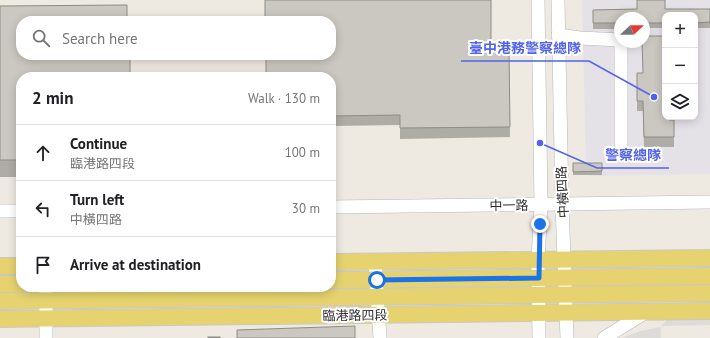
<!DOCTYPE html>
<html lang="en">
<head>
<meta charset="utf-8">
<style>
	:root { --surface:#fff; --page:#f2f2f2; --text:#202124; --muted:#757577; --line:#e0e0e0 }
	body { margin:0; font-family:"PT Sans","Noto Sans TC",sans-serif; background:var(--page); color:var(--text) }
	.controls { position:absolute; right:12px; top:12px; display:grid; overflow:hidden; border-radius:8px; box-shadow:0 2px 10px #0003 }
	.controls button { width:36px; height:36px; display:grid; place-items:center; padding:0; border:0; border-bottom:1px solid var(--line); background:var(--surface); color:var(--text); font:20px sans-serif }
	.compass { position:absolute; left:614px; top:12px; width:36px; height:36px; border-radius:50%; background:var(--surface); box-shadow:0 2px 10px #0003; rotate:68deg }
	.stop { position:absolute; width:12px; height:12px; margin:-9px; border:3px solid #1a73e8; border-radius:50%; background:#fff }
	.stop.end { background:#1a73e8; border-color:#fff; box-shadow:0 1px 4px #0008 }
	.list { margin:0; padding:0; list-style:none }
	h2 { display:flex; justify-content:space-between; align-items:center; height:52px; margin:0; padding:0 16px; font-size:17px }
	h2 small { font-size:13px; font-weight:400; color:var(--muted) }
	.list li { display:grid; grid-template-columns:26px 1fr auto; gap:12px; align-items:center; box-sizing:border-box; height:56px; padding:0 16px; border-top:1px solid var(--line) }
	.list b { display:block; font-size:15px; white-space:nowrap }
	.list p { margin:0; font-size:13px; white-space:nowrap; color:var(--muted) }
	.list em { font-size:13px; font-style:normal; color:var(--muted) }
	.icon { flex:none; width:22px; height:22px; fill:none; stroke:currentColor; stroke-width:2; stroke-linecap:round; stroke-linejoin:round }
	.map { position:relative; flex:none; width:710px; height:338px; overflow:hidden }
	.search { position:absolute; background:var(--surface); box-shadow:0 2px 10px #0003; left:16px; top:16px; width:320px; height:44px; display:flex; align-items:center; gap:10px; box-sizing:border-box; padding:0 14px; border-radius:16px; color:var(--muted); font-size:15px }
	.panel { position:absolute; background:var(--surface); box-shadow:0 2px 10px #0003; left:16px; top:72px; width:320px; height:220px; border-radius:16px }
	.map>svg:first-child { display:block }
	.industrial { fill:#e4e2e7; fill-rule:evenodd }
	.plaza { fill:#dedcd9 }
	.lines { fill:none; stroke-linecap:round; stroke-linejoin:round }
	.minor-casing { stroke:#b5b7c0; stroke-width:14 }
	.major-casing { stroke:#c9c9c9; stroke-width:18 }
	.minor { stroke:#fff; stroke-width:13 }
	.major { stroke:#e6d36f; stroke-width:16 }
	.wall { fill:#aeaca5 }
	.building { fill:#cac8c0; stroke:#8d8c86 }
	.route { stroke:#1a73e8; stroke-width:5 }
	.labels { text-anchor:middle; stroke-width:4; stroke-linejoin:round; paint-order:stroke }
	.street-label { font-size:13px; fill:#2e2e2e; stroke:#fff }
	.leader { fill:none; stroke:#5263eb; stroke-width:1.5 }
	.callout-dot { fill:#5263eb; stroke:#fff; stroke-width:1.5 }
	.callout-label { font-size:14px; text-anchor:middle; font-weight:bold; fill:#5263eb; stroke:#fff; stroke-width:4; stroke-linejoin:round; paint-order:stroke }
</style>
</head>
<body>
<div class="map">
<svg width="710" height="338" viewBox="0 0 710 338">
	<rect width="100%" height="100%" fill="#eeeae2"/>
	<path class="industrial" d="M582,0H710V174L591,176L587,174L586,170ZM665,15H695V117H665ZM620,18H644V42H620Z"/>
	<g class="plaza">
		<polygon points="710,317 710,325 661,326 669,318"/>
		<polygon points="661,327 661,338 622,338 640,331"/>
	</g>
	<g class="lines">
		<defs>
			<g id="minor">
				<polyline points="538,0 541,205 538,260 539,338"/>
				<polyline points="558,0 562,204 567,338"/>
				<polyline points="558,35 580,38 620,40"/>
				<polyline points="621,42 621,144"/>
				<polyline points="331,207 710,202"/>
				<polyline points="0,211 21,211"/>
				<polyline points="375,262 380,338"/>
				<polyline points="46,338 46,287"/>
				<polyline points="604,338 646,312"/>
			</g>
			<g id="major">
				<polyline points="331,262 710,258"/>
				<polyline points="0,266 21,266"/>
				<polyline points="331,280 710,276"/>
				<polyline points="0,284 21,284"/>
				<polyline points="0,301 710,293"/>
				<polyline points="0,319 710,311"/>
			</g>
		</defs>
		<use href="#minor" class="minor-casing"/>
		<use href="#major" class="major-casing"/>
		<use href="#minor" class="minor"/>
		<use href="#major" class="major"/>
	</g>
	<g class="wall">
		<polygon points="0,6 21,77 21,177 0,177"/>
		<polygon points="637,9 710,9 710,28 695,28 695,15 665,15 665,28 644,28 644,18 620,18 620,29 593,29 593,10"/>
		<polygon points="491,52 509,52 510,137 400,139 400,125 331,126 331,77"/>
		<polygon points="637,73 669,120 674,120 674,147 644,147 643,111 637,111"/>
		<rect x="573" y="163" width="29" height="12"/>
	</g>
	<g class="building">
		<polygon points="265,0 491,0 491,52 509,52 510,127 400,128 400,115 331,116 331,77 266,77 266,55 331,55 331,21 265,21"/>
		<polygon points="637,0 665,0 665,9 710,9 710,22 695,23 695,15 665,15 665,23 644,23 644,18 620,18 620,23 593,23 593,10 637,9"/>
		<polygon points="127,5 127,21 21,21 21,55 127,55 127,59 130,59 130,77 21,77 21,160 0,160 0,6"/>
		<polygon points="644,36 665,36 665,117 669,117 669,120 674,120 674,137 644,137 643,101 637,101 637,73 643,73 642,42 644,42"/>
		<polygon points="573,163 602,163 602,171 573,172"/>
		<polygon points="355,326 355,338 237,338 237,330"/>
		<rect x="208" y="337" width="12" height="1"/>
	</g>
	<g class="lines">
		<polyline class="route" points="377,280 539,278 540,224"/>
	</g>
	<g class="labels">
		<g class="street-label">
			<text transform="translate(562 192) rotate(-93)" y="5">中橫四路</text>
			<text transform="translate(509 205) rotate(-1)" y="5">中一路</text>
			<text transform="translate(355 315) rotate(-1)" y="5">臨港路四段</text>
		</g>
	</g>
	<path class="leader" d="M654 97L589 61H461M540 143L597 168H669"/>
	<g class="callout-dot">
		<circle cx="654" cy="97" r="4"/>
		<circle cx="540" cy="143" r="4"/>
	</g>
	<g class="callout-label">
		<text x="525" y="53">臺中港務警察總隊</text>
		<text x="633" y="160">警察總隊</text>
	</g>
</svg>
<div class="controls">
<button>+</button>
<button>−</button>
<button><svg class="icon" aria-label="layers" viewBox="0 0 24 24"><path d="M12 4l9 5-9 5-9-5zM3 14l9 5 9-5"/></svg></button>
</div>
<svg class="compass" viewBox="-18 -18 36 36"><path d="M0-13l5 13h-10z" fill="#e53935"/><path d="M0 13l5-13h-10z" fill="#757577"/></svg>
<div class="stop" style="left:377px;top:280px"></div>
<div class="stop end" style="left:540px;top:224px"></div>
<div class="search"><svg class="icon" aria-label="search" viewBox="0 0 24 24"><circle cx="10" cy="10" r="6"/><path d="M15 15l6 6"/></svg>Search here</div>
<section class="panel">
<h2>2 min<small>Walk · 130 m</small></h2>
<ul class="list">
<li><svg class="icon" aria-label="ahead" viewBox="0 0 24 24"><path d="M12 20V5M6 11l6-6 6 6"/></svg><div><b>Continue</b><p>臨港路四段</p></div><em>100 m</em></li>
<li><svg class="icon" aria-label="left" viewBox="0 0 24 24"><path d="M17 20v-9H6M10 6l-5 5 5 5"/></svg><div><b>Turn left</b><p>中橫四路</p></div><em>30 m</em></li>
<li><svg class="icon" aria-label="arrive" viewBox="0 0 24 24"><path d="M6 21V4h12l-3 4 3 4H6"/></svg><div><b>Arrive at destination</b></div></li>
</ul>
</section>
</div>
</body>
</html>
